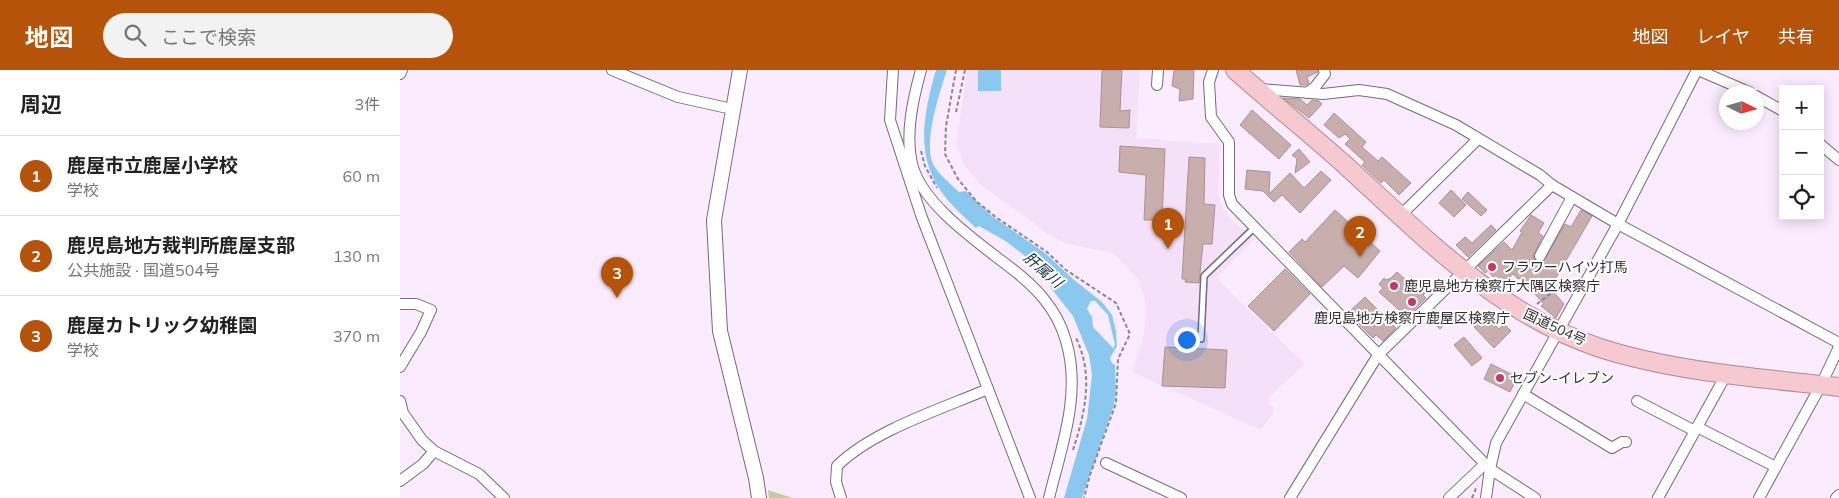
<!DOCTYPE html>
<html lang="ja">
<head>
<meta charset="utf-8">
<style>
	:root { --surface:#fff; --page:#f2f2f2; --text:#222; --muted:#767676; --line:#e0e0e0; --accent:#b45309 }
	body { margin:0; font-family:Mulish,"Noto Sans JP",sans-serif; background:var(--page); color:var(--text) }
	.controls { position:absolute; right:15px; top:15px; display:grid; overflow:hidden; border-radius:0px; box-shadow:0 2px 12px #0003 }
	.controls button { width:45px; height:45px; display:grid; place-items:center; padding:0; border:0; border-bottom:1px solid var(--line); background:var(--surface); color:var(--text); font:25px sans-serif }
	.compass { position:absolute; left:1319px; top:15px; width:45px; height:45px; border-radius:50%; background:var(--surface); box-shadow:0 2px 12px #0003; rotate:95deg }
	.you { position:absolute; left:786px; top:269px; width:18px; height:18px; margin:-12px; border:4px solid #fff; border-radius:50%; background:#1a73e8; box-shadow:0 0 0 8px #1a73e833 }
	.badge { display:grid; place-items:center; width:32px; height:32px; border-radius:50%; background:var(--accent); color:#fff; font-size:16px; font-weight:700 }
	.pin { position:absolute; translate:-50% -41px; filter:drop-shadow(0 1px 2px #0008) }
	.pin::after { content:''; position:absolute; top:26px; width:18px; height:15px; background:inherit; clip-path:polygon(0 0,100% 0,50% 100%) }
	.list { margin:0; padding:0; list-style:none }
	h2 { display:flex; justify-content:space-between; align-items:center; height:65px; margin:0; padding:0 20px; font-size:21px }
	h2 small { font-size:16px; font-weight:400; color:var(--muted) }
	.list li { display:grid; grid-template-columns:32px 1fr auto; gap:15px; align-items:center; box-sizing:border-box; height:80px; padding:0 20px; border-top:1px solid var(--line) }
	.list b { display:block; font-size:19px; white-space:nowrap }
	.list p { margin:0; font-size:16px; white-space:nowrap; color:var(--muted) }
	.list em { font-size:16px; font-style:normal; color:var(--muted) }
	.icon { flex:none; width:28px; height:28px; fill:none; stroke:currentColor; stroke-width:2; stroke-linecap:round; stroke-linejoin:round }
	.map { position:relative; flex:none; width:1439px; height:428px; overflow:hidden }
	header { display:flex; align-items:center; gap:30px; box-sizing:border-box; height:70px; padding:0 25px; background:var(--accent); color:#fff }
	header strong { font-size:24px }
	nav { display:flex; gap:28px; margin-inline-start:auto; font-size:18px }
	.search { width:350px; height:45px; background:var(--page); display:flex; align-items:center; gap:12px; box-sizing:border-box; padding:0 18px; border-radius:28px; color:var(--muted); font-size:19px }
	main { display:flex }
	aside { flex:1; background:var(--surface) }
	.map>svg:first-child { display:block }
	.built { fill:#f4e0f9 }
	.green { fill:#bccfa5 }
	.water { fill:#8bc8ef; fill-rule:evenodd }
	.building { fill:#c8afae; stroke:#aa9291 }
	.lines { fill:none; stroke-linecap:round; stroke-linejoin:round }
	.service-casing { stroke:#776a7a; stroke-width:8 }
	.minor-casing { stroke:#776a7a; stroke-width:12 }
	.tertiary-casing { stroke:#776a7a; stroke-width:16 }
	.trunk-casing { stroke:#b08992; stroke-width:20 }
	.path { stroke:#8e8490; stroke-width:2; stroke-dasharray:4 2.5; stroke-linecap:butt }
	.service { stroke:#fff; stroke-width:5 }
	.minor { stroke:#fff; stroke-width:10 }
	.tertiary { stroke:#fff; stroke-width:14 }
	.trunk { stroke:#f6c8d0; stroke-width:18 }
	.poi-dot { fill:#c4386c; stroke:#fff; stroke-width:2 }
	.labels { text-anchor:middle; stroke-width:4; stroke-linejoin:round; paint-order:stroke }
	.poi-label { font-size:14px; fill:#312b32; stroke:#fff; text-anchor:start }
	.street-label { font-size:14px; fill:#312b32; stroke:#fff }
	.water-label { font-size:15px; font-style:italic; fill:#122e3f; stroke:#fff }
</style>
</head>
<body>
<header>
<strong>地図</strong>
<div class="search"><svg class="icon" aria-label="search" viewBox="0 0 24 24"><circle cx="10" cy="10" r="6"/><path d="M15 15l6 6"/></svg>ここで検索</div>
<nav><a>地図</a><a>レイヤ</a><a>共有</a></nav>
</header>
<main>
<aside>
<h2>周辺<small>3件</small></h2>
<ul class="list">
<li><span class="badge">1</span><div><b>鹿屋市立鹿屋小学校</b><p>学校</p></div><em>60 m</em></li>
<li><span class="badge">2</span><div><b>鹿児島地方裁判所鹿屋支部</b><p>公共施設 · 国道504号</p></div><em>130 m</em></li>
<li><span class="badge">3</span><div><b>鹿屋カトリック幼稚園</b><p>学校</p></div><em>370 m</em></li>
</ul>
</aside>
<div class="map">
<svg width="1439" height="428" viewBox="0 0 1439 428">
	<rect width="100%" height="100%" fill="#faecfe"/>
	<polygon class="built" points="567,0 740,0 736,68 820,74 818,124 824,142 854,170 816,208 905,294 869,327 868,334 874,337 873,343 861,360 732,302 743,269 746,247 745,228 737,208 713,183 668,174 648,164 581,115 564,95 556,74"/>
	<polygon class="green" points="368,420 393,428 369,428"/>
	<g class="water">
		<path d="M536,0H547C540,21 523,73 533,94C539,105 550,113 559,122L566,121L592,146L645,183L673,209L702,232L712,245L716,261L717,276L710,288L712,293L715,295L716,322L714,335L682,428H664L687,349L692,305L689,285L673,246L651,218L649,208L635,194L607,172L579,156L576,158C566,148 555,139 546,128C514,89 523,45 536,0ZM691,231H695L708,245L715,275L713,278L693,257L692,247L687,239Z"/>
		<rect x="578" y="0" width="23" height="21"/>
	</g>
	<g class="building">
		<polygon points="702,0 722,0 720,41 730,40 729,58 700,57"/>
		<polygon points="774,0 794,0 793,29 779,31 780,19 772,16"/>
		<polygon points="896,0 917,0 918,2 907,7 909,13 906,15 900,15"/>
		<polygon points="883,28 900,29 907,35 912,30 919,31 922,34 909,48"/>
		<polygon points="852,40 891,75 879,89 840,55"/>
		<polygon points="934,43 966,72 962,77 978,91 982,87 1011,113 999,125 984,110 981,113 962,95 965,92 945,74 950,69 945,64 939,68 924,55"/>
		<polygon points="720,76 765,79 762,150 744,150 746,105 719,102"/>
		<polygon points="899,79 910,92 895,103 897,89 892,85"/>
		<polygon points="789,87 805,88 804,134 815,135 812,174 803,174 799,213 785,212 786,209 782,209"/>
		<polygon points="847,100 870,102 869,124 890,103 904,118 921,101 931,110 900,143 882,125 874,132 863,121 845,119"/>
		<polygon points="1051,120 1066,135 1054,147 1039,133"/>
		<polygon points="1068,122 1087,140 1081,146 1062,129"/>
		<polygon points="935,140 980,181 958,208 944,196 922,217 889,182 902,169 905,172"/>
		<polygon points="1181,140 1192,146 1150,218 1164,234 1156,248 1141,236 1144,234 1120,208 1118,209 1113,204 1100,215 1088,201 1085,203 1078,196 1104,172 1112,180 1122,162 1120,161 1131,145 1144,153 1138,163 1143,166 1133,186 1136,192 1143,192 1165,154 1171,157"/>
		<polygon points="1091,155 1096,160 1068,187 1056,175 1065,167 1072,173"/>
		<polygon points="885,199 910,224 874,261 848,236"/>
		<polygon points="997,202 1016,219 1019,215 1026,222 1023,225 1026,228 1007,247 979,222 983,218 979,214 984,208 986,210 991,208"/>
		<polygon points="965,227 996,258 983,271 976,265 973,268 948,243"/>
		<polygon points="1035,239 1047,252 1040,259 1027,246"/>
		<polygon points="1086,246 1099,259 1104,254 1111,261 1094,278 1074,257"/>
		<polygon points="1064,267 1082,288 1072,296 1054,275"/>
		<polygon points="765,277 827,280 825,318 762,316"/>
		<polygon points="1091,294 1117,307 1110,322 1084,309"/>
	</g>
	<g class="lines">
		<defs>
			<polyline id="service" points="801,269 804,206 854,158"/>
			<g id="minor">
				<polyline points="212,0 278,27 332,39"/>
				<polyline points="493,0 490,50 521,145 630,428"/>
				<path d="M521,0C513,29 505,64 512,94C522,134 576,171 607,195C634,215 657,238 666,271C682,324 661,378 649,428"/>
				<polyline points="813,0 809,12 811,47 829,72 829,125 832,134 1090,399 1135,428"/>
				<polyline points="1298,0 1349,22"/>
				<polyline points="0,4 2,0"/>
				<polyline points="757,15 758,0"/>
				<polyline points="860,19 923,24 959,20 987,24 1056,55 1140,105 1152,115 1218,154 1439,273"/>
				<polyline points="907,23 915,17 925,4 924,0"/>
				<polyline points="1356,26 1383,41"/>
				<polyline points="1420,74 1439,90"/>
				<polyline points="999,147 1078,69"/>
				<polyline points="1140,186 1172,127"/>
				<polyline points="0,234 16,234 31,240 21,262 0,297"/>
				<polyline points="1123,324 1212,378 1222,372 1226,372"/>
				<polyline points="0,331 3,343 22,370 34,381 79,404 104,428"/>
				<polyline points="1237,331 1295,361"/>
				<polyline points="1297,357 1376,397"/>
				<polyline points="706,393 781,428"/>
				<polyline points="0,411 23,394 34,381"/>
				<path d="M441,428L436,412L437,396C472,361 541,339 588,319"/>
				<polyline points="890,428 978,285 1152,115"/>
				<polyline points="1049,428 1085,394"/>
				<polyline points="1086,428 1090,399 1096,373 1218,154 1297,0"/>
				<polyline points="1258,428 1327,303"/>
				<polyline points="1359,428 1421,315 1439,277"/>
				<polyline points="1436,428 1439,425"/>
			</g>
			<polyline id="tertiary" points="340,0 314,150 320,261 356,408 359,428"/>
			<path id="trunk" d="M835,0C871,32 908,62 944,94C1023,166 1096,243 1200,278C1275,302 1361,308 1439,317"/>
		</defs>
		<use href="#service" class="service-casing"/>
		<use href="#minor" class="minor-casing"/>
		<use href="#tertiary" class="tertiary-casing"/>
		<use href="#trunk" class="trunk-casing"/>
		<g class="path">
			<polyline points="556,0 546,56 545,84 558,109 576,131 597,148 647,182 666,200 716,233 730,264 718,289 716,333 690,405 684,428"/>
			<polyline points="556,42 565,0"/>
			<polyline points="521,81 525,96 537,118"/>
			<polyline points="1137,234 1154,221"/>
			<path d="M673,380C685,343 694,305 676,268"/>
			<polyline points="1072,428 1077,416"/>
		</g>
		<use href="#service" class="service"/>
		<use href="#minor" class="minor"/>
		<use href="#tertiary" class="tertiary"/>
		<use href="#trunk" class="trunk"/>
	</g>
	<g class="poi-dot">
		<circle cx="1092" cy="197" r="5"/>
		<circle cx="994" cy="216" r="5"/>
		<circle cx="1012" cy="232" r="5"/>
		<circle cx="1100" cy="308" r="5"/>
	</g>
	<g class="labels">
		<g class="poi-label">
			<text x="1102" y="202">フラワーハイツ打馬</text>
			<text x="1004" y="221">鹿児島地方検察庁大隅区検察庁</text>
			<text x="1012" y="253" text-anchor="middle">鹿児島地方検察庁鹿屋区検察庁</text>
			<text x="1110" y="313">セブン-イレブン</text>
		</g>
		<g class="street-label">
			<text transform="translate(1155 257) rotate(25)" y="5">国道504号</text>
		</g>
		<g class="water-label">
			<text transform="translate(643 200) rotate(41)" y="5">肝属川</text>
		</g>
	</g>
</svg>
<div class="controls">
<button>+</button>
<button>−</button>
<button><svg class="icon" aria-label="locate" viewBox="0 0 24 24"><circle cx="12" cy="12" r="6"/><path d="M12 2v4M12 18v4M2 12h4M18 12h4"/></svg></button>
</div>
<svg class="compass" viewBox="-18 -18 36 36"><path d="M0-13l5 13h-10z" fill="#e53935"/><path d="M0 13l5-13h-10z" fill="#767676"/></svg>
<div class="you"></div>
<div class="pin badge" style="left:768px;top:179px">1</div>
<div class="pin badge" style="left:960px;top:187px">2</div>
<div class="pin badge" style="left:217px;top:228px">3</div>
</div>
</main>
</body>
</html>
